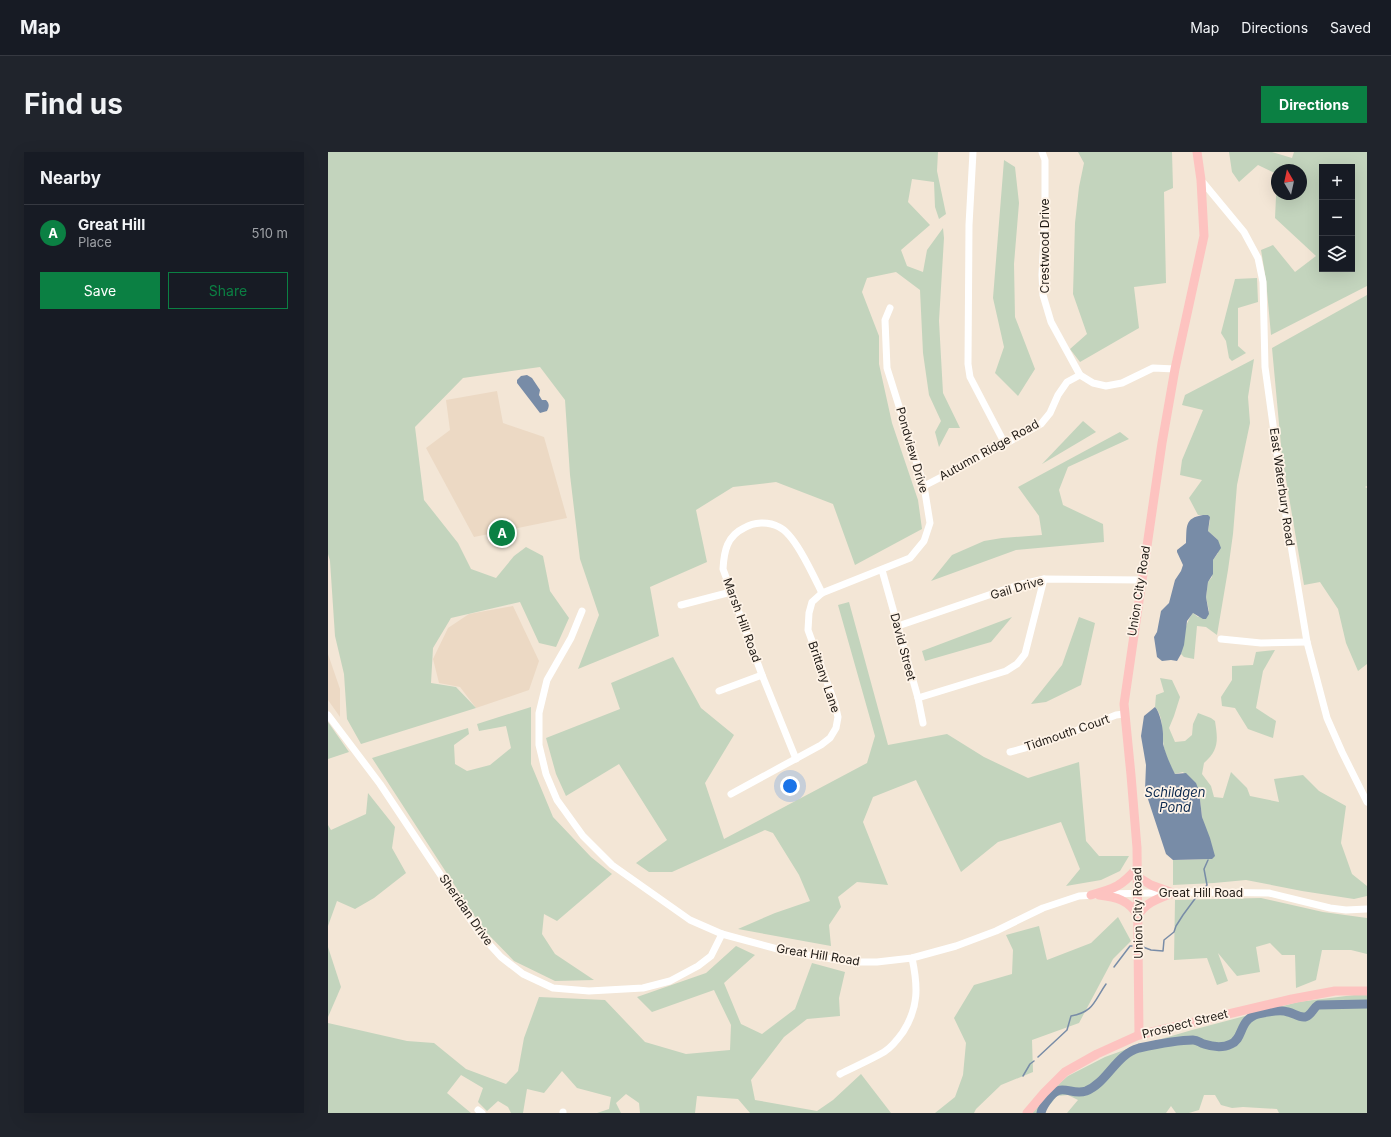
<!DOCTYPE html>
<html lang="en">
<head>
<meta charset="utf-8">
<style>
	:root { --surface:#171b24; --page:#20242c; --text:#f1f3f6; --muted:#9ea1a6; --line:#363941; --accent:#0b8043 }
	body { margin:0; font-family:Inter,sans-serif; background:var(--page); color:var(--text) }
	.controls { position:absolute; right:12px; top:12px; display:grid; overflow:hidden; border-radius:0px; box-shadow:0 4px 16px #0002 }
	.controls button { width:36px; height:36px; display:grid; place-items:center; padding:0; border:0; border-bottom:1px solid var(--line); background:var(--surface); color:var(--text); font:20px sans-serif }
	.compass { position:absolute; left:943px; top:12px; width:36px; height:36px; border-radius:50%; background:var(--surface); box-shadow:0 4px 16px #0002; rotate:351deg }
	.you { position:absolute; left:462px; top:634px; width:14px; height:14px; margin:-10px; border:3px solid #fff; border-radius:50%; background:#1a73e8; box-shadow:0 0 0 6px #1a73e833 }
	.badge { display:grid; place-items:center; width:26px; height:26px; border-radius:50%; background:var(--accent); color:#fff; font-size:13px; font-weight:700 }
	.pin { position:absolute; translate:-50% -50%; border:2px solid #fff; box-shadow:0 1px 4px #0006 }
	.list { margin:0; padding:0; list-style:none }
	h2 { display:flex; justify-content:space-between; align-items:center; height:52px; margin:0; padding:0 16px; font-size:17px }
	h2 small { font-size:13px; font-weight:400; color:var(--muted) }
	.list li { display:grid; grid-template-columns:26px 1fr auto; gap:12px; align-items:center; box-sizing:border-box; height:56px; padding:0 16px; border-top:1px solid var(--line) }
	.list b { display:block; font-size:15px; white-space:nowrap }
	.list p { margin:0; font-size:13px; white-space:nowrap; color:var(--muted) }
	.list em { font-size:13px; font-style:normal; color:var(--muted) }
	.actions { display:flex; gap:8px; padding:12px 16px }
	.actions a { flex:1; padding:9px 0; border:1px solid var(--accent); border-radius:0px; text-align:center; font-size:14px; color:var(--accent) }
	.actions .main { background:var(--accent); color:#fff }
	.icon { flex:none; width:22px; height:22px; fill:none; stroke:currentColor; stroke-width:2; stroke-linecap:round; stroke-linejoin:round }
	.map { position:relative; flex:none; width:1039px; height:961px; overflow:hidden; border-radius:0px }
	header { display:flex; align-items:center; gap:24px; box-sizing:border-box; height:56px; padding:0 20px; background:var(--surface); border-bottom:1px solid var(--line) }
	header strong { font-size:19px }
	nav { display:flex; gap:22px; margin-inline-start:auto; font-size:14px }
	.intro { display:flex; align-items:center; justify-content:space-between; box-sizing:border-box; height:96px; padding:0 24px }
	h1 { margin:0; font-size:28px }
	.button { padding:10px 18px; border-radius:0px; background:var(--accent); color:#fff; font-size:14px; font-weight:700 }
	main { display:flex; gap:24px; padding:0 24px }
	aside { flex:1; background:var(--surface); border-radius:0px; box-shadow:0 4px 16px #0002 }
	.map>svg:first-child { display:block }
	.built { fill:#ecd9c4 }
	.green { fill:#c3d4bd; fill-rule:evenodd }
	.water { fill:#788ca7 }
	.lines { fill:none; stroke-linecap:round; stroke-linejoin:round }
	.stream { stroke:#788ca7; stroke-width:1.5 }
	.river { stroke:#788ca7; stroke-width:9 }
	.minor { stroke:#fff; stroke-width:7 }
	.major { stroke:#fdc3c0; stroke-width:9 }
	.labels { text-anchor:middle; stroke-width:3.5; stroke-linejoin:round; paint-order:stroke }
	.street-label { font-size:12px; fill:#201b16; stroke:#fef3e7 }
	.water-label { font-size:13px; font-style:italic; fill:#0d2a4f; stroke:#fef3e7 }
</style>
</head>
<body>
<header>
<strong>Map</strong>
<nav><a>Map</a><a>Directions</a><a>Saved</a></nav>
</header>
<div class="intro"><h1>Find us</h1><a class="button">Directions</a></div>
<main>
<aside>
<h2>Nearby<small></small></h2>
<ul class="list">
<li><span class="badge">A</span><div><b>Great Hill</b><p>Place</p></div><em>510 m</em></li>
</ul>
<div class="actions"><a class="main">Save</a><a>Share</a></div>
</aside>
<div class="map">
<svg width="1039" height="961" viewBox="0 0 1039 961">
	<rect width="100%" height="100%" fill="#f3e6d6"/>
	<g class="built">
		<polygon points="169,239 175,271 216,285 239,366 146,385 98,296 122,278 118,248"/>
		<polygon points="185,454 211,509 201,538 148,556 132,535 111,531 105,507 120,476 141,462"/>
		<polygon points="0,502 12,537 12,565 0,548"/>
	</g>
	<g class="green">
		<polygon points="0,0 610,0 609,19 618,62 611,67 607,55 606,30 584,27 580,50 602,73 573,98 579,114 595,120 599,98 615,76 616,86 611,169 615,241 632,276 621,276 611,295 607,280 613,269 601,243 595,201 592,138 568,120 539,126 534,140 551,184 551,212 564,271 590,348 594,377 527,413 505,352 448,330 405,335 368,358 379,410 322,435 331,484 250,517 271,463 252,407 242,323 237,248 212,215 135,226 87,275 96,348 130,391 143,417 168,426 186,404 198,395 215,404 222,439 241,466 228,495 211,491 192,450 123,466 105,496 103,531 128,535 148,556 33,592 19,567 16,522 7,484 2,409 0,402"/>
		<polygon points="750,0 844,0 845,36 836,40 838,131 806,135 811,176 752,210 742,197 759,182 745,142 747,71 751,35 756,11"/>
		<path d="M901,0H944L964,6L966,0H1039V134L943,183L938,128L933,98L945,93L967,120L988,104L947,66L949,24V42H973V18H949V22L930,13L911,30L904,20ZM994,15H1024V117H994Z"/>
		<polygon points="676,8 687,15 691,51 686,112 687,165 707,217 690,244 667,221 676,195 665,146"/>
		<polygon points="929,126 930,150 910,156 910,194 918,201 904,209 901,206 898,189 893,181 907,127"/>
		<polygon points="1039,143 1039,334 1037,335 1039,336 1039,512 1030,519 1018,491 1010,457 992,430 976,433 954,304 944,196"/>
		<path d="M926,207L920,245L922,271L909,333L905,382L900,418L889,483L878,475L869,474L866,507L856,505L853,502C858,485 854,476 865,461L870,465L881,459L878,445L880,430L884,425L885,408L890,401V388L880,379L882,368L875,363H870L861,346L874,328L852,323L854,308L875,258L854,253L857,243Z"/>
		<polygon points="755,269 768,280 714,312"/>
		<polygon points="792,280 801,287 740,315 731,338 735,353 775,372 776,390 688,398 603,429 624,403 656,389 674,386 714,383 711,364 690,335"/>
		<polygon points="521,450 560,593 619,582 656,605 700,626 751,610 758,689 771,704 801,704 792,719 773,728 738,734 752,717 733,670 670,690 633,720 588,628 545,645 535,670 560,733 529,730 510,745 513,755 501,773 503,794 410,777 447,761 482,749 471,723 445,681 437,678 344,720 321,720 308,711 339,688 291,612 238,644 228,622 218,586 292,557 283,531 345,505 373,556 406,583 377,631 396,687 539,611 547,584 510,453"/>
		<polygon points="684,465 663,490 597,509 594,499"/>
		<polygon points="751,465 767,471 753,533 718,550 703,552 734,513"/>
		<polygon points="947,498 935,519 928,556 948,569 945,586 920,577 907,556 894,554 893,545 904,528 904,514 925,513 928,500"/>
		<path d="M832,526L844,528L852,545L846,564L841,576L847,590L857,589L864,583L865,572L870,561L883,566L887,569C890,588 891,598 876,611L874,622L883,634L886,645L895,646L903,620L919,636L922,644L951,650L946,627L975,623L991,639L1018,654L1013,691L1024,722L1039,734V744L1026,747L974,739L918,728L886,731L845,733V708L884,707L874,665L871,639L855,620L847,622C841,612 836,601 835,589C834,578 835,563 827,555L828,543L836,540Z"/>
		<polygon points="203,555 203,612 225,665 263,705 284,722 229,769 216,762 214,782 227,802 266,828 227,829 186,809 155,777 44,606 140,576 141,582 126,593 127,612 139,619 162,613 183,596 178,574 151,579 149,572"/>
		<polygon points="0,570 21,600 0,607"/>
		<polygon points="40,641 67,675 64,696 78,721 46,746 27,757 9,749 0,774 0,673 3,678 38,662"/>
		<polygon points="933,746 995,760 1039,766 1039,802 1023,798 994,798 988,828 968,836 967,803 954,803 942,791 928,795 932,820 909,824 890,801 900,829 889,833 879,806 846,808 847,748"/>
		<polygon points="790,765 803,789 785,807 751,871 704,888 705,920 673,933 648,957 646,961 607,961 627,945 635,923 638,891 626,866 646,833 684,822 685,798 678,783 711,774 719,808 763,791"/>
		<polygon points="408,794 427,803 396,831 413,872 434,882 467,857 484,811 517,820 511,846 512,864 479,867 456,885 423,928 427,948 489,959 505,948 533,922 563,961 422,961 410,947 369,944 367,961 312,961 311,951 298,942 288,951 293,961 269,961 281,957 283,945 249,936 234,919 216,941 199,937 195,961 183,961 180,955 170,949 159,959 150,950 155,936 133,923 119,941 143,961 0,961 0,871 79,889 106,891 138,917 178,932 190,919 196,886 211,845 277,848 317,890 358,902 402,898 403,873 386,838 324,860 309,845 378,821"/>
		<polygon points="0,795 13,835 0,865"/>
		<polygon points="1034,842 1039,843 1039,961 951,961 949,957 915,955 904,956 893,953 887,943 876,943 871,958 861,961 848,961 843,954 838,961 739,961 750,948 740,943 729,944 715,961 704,961 718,943 740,924 777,905 799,897 864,878 970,850"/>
	</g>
	<g class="water">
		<path d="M199,223L204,226L212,238L211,243L214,248H218C222,252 221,255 219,259L212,261L189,231V228L193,224Z"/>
		<path d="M875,363H880L882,365L880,379L890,388L893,396L885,408V422L880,430L878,445L881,462L878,467H875L865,461L859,469L856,493L853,502L849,509L843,508L834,509L829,505L826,485L829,480L833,459L841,451L847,428L853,419L855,413L849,400V398L858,391C859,375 856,366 875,363Z"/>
		<path d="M827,555C832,560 835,576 835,582C835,586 835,589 835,592C838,603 842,612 847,622L858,621L868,631L871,639L874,665L882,686L887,704L884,707L845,708L838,702L817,638L818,613L813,584L816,564Z"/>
	</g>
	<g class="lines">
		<g class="stream">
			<polyline points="876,737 879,733 876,717 880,708"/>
			<polyline points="815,795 823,798 835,799 836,788 846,780 848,774 855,763 869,744"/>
			<polyline points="786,815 802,794 804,794"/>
			<path d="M710,905L739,878L743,864C766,860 766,849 778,832"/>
			<polyline points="695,924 702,912 706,909"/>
		</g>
		<path class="river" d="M713,961C714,955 718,950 722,945C734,930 743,944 758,939C779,931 788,902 811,896C825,893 852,888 865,888C870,888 872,891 876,892C885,895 895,896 903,892C916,887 910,868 930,862C939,860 952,857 960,860C966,861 971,866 977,865C983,864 985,856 990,853L1039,852"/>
		<g class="minor">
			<polyline points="645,0 641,73 640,212 642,225 677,292"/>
			<polyline points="714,0 717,8 717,64 714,123 715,143 723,170 752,223 765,231 778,234 794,231 825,216 847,217"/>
			<polyline points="873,28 916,80 930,106 935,130 937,215 955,345 979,490 999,566 1014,600 1039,650"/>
			<polyline points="596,334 677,292 713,272 722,261 730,243 739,230 752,223"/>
			<polyline points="554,418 590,546 595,571"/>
			<polyline points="353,453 403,440"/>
			<polyline points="254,459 243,486 219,528 211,561 211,593 218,622 229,648 255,684 284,713 362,768 394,782 457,799 522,810 549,810 584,806 628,794 668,779 715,756 751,744 767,743"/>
			<polyline points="570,474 690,433 716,427 813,428"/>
			<polyline points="893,487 933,491 979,490"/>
			<polyline points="391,539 434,523"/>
			<polyline points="590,546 678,519 689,512 697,502 716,427"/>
			<polyline points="0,563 52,632 152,782 173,805 195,822 225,836 261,839 315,836 342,829 370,814 383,804 394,782"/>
			<path d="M682,600C718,591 753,577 788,563L796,562"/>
			<path d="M468,607L434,523L395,417C396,399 399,384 416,376C426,370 440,369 451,375C467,382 486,425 494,441"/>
			<polyline points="403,642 493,593 502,586 508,576 510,565 507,552 480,478 481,461 484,450 494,441 582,406 596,389 602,371 596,334 559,216 557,168 562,156"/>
			<polyline points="779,742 865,740 941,741 1002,756 1018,758 1039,757"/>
			<path d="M512,922C526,915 542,908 556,900C564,895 570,887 575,880C591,855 590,834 584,806"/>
			<polyline points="150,958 154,961"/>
			<polyline points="235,960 235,961"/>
		</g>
		<g class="major">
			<polyline points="810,725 823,733 845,741"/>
			<path d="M763,743C786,737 794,734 809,716"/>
			<path d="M771,743C788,745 801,748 810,764"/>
			<path d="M810,764C817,750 832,746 845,741"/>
			<polyline points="811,883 809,696 803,623 796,552 834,291 847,217 876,84 873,28 869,0"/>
			<polyline points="699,961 716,941 737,920 769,902 811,883 964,847 1007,839 1039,839"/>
		</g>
	</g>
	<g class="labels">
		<g class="street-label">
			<text transform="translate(717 94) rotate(-90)" y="4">Crestwood Drive</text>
			<text transform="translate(584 298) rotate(74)" y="4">Pondview Drive</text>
			<text transform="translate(661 298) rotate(-29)" y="4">Autumn Ridge Road</text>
			<text transform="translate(954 335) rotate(82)" y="4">East Waterbury Road</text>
			<text transform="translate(689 436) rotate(-16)" y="4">Gail Drive</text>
			<text transform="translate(811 439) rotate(-81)" y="4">Union City Road</text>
			<text transform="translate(414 468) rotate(70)" y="4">Marsh Hill Road</text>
			<text transform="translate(575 495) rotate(75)" y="4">David Street</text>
			<text transform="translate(496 525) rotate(71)" y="4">Brittany Lane</text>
			<text transform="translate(739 581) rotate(-19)" y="4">Tidmouth Court</text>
			<text x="873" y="745">Great Hill Road</text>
			<text transform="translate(138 758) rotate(55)" y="4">Sheridan Drive</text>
			<text transform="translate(810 761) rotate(-91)" y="4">Union City Road</text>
			<text transform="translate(490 803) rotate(9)" y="4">Great Hill Road</text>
			<text transform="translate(857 872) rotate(-14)" y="4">Prospect Street</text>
		</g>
		<g class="water-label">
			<text x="847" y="645">Schildgen<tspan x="847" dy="15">Pond</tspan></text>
		</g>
	</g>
</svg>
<div class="controls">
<button>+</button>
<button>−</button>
<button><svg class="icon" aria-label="layers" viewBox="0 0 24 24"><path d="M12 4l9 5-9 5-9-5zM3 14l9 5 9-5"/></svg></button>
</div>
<svg class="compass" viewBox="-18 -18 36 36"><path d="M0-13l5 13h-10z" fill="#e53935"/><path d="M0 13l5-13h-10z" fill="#9ea1a6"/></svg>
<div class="you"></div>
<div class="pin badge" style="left:174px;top:381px">A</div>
</div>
</main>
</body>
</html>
